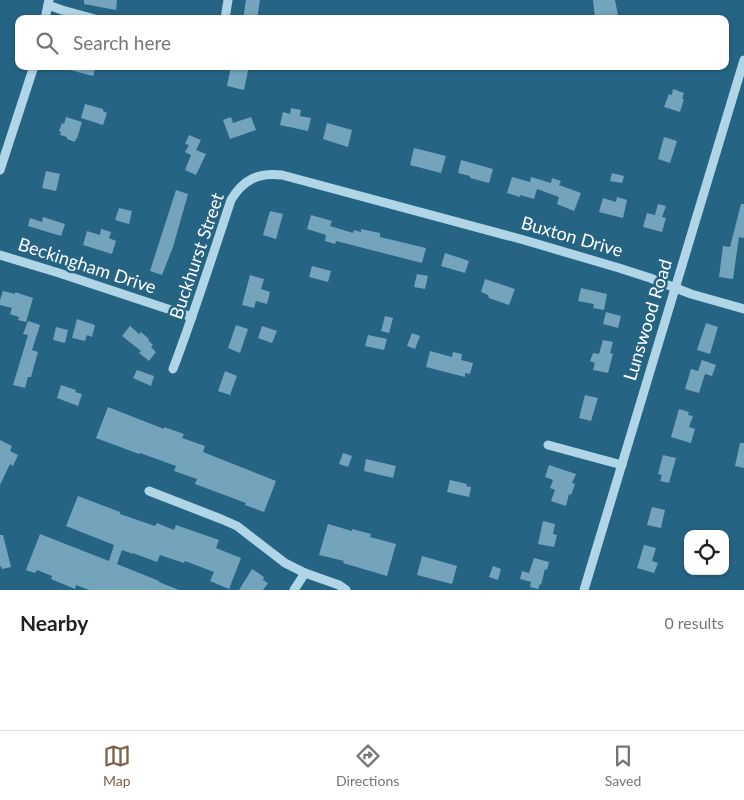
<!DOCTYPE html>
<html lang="en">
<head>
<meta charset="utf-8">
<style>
	:root { --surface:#fff; --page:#f2f2f2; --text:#202124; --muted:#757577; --line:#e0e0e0; --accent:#7e6248 }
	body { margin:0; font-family:Lato,sans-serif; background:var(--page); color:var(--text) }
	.controls { position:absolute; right:15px; bottom:15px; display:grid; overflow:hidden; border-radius:10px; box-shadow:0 1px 4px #0004 }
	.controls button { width:45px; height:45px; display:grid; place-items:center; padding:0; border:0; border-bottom:1px solid var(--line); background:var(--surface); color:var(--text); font:25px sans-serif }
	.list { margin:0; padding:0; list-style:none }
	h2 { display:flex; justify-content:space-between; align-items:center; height:65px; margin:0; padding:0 20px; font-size:21px }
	h2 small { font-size:16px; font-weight:400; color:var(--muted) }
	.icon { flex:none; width:28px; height:28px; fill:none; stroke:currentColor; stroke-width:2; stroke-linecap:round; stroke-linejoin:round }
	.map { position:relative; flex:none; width:744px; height:590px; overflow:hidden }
	.search { position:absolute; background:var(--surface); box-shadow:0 1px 4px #0004; left:15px; right:15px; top:15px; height:55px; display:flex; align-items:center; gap:12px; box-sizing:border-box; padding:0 18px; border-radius:10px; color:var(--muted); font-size:19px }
	.sheet { height:140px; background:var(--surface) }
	nav { display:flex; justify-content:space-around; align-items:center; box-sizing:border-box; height:70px; border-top:1px solid var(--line); background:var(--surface); font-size:14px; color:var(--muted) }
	nav a { display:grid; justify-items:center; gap:2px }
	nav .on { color:var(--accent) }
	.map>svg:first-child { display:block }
	.building { fill:#73a4bc }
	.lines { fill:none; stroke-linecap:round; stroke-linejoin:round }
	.minor { stroke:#b0d5e7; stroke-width:9 }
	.labels { text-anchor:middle; stroke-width:5; stroke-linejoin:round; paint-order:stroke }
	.street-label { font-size:18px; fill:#fff; stroke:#266484 }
</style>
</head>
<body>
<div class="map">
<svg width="744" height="590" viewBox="0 0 744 590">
	<rect width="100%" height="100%" fill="#266484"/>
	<g class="building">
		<polygon points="84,0 117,0 116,10 84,4"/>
		<polygon points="246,0 260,0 257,19 243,19"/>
		<polygon points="593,0 615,0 618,15 595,18"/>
		<polygon points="66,66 96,66 93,76 66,69"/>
		<polygon points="231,66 249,66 244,90 227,86"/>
		<polygon points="673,89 684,93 682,99 684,99 680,112 664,107 669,94 672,95"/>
		<polygon points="85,104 103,109 103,111 107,113 103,125 81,118"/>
		<polygon points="291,108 301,110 300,116 311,118 308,131 280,125 283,112 290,114"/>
		<polygon points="66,117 82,122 77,139 76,138 75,142 67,139 67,137 60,135 61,132 59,131 62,123 64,124"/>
		<polygon points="231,117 233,123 251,117 256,130 230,139 223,120"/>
		<polygon points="327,123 352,130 348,147 323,139"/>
		<polygon points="189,135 201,140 196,150 206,154 196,175 185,170 191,155 185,152 189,145 185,144"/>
		<polygon points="664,137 677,141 670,163 658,159"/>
		<polygon points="414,148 446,156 441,173 410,165"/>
		<polygon points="461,160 493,169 489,183 470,178 470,176 458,173"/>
		<polygon points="46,171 60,174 56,191 42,188"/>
		<polygon points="612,173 624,176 622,183 610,181"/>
		<polygon points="512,177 530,182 531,177 551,183 552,178 561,181 559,185 581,193 574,211 557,204 559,197 537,189 534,199 520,195 520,197 507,193"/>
		<polygon points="176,190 188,194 173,247 162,275 150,271"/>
		<polygon points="617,197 627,200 623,218 599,212 603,198 616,202"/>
		<polygon points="658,204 666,206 662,217 666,218 662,232 643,227 647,213 655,215"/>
		<polygon points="741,204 744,204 744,238 739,237 733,279 719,277 723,246 730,247"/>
		<polygon points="119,208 132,211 129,224 115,220"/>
		<polygon points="270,211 283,214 276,239 263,235"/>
		<polygon points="311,215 332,221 330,226 353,233 354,230 361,232 361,229 380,233 380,237 426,248 422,263 336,241 335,244 325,241 326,235 307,229"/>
		<polygon points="43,217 65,224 61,236 28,226 30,218 42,222"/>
		<polygon points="101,229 111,232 109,238 116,241 112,254 83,245 87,231 100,235"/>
		<polygon points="445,253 469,261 465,273 441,266"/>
		<polygon points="312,266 331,271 328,282 309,277"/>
		<polygon points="417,274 428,276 425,289 414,287"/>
		<polygon points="250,275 264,279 261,289 270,292 267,304 256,301 254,308 242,305"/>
		<polygon points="485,279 515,289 509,305 489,298 488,295 481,292"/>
		<polygon points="581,288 607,294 604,310 593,308 594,304 578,301"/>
		<polygon points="3,291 15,294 15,292 33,298 26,322 18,320 19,317 10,314 12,308 0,305 0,300"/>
		<polygon points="606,312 621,316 618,328 603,324"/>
		<polygon points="385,316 393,318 389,333 381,331"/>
		<polygon points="77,319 95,325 92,337 87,335 85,341 72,338"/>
		<polygon points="28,321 40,325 32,350 38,352 31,377 28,377 25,388 13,385 28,335 23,334"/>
		<polygon points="706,323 718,327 710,354 697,350"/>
		<polygon points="236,325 248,329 240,353 228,348"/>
		<polygon points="130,326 139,334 141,332 149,339 148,340 153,345 151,347 156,352 149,361 139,353 141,351 122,336"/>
		<polygon points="262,326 277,331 272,343 258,338"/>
		<polygon points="56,327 68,330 65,343 53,340"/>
		<polygon points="412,333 420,336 415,349 407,346"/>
		<polygon points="368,335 387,339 384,350 365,346"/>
		<polygon points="603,340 613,342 610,353 613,354 608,373 593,370 595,363 590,361 593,353 599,354"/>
		<polygon points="430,351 452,357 453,352 462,354 461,360 473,363 470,374 465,373 465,377 426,367"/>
		<polygon points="702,360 716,365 712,376 705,374 699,393 685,389 691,369 698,371"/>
		<polygon points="137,370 154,376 151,386 133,378"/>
		<polygon points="225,371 237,376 230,395 218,391"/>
		<polygon points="61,385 76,390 75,392 82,394 78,406 57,398"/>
		<polygon points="585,395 598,398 591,421 579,418"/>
		<polygon points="108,407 164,429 164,427 184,434 182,438 205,446 203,452 276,481 264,512 245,505 246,503 195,484 197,479 174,471 176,466 140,453 139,454 96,438"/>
		<polygon points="679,409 689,412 688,415 693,416 689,427 695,429 691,443 671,437"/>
		<polygon points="0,440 12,446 10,451 18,455 13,466 10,464 0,485"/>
		<polygon points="740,443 744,443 744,468 735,466"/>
		<polygon points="343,453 352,456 348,467 339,464"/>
		<polygon points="663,455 676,458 669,483 660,481 662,475 658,474"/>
		<polygon points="366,459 396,466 393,478 364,471"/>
		<polygon points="549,465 576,474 572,483 575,484 571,495 569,494 566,506 551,501 555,490 550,488 553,480 545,477"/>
		<polygon points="450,480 467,484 466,486 471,487 469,497 447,492"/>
		<polygon points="78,496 120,512 120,514 155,526 157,523 174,530 176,525 219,540 216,548 241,558 229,589 210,581 214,572 185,561 184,563 160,555 157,562 133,553 133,554 122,550 117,564 159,581 159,582 179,590 89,590 76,585 75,589 51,579 52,576 37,570 35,573 26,570 40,534 109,561 114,545 66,526"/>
		<polygon points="652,507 665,510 661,528 647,525"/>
		<polygon points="543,521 555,524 553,534 557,535 554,547 538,544"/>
		<polygon points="328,524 352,531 352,529 371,534 370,537 396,544 387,576 343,563 344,561 319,555"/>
		<polygon points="0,535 3,535 11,567 2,569 1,566 0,567"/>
		<polygon points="644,545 656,548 652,561 658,563 654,573 637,568"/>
		<polygon points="422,556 457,566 452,584 417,575"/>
		<polygon points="534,558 549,562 547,570 545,569 541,585 540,584 538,589 530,587 531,582 520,579 522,571 529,573"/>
		<polygon points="493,566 501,569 498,580 489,577"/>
		<polygon points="252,569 264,577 263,580 268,583 263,590 239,590"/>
	</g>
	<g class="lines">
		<g class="minor">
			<polyline points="48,5 62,10 95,19"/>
			<polyline points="45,19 49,0"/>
			<polyline points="225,19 228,0"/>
			<polyline points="0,170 34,66"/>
			<polyline points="0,255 59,273 192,317"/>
			<path d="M173,369C194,314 212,257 231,200C243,180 258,172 282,175L524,240L619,268L650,278L691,294L744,309"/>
			<polyline points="548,445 622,465"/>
			<polyline points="149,491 221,519 237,526 285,563 305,573 339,585 346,590"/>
			<polyline points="294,590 305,573"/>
			<polyline points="584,590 744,60"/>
		</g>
	</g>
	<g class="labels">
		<g class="street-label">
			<text transform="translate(572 237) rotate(16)" y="6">Buxton Drive</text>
			<text transform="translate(197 256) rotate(-71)" y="6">Buckhurst Street</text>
			<text transform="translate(87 266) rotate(18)" y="6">Beckingham Drive</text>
			<text transform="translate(648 320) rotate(-73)" y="6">Lunswood Road</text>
		</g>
	</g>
</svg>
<div class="controls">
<button><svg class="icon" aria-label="locate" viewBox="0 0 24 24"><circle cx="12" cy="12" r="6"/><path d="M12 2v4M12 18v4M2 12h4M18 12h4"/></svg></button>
</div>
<div class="search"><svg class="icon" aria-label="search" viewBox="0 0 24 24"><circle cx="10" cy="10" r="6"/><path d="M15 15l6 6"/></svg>Search here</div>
</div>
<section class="sheet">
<h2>Nearby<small>0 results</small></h2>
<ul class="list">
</ul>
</section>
<nav>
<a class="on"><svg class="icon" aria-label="map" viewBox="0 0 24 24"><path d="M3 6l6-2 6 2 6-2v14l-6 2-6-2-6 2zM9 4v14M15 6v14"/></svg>Map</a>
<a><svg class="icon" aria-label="directions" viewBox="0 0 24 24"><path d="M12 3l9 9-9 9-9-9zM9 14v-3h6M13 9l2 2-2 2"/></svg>Directions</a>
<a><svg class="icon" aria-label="saved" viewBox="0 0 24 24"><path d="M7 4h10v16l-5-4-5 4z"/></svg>Saved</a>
</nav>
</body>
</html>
